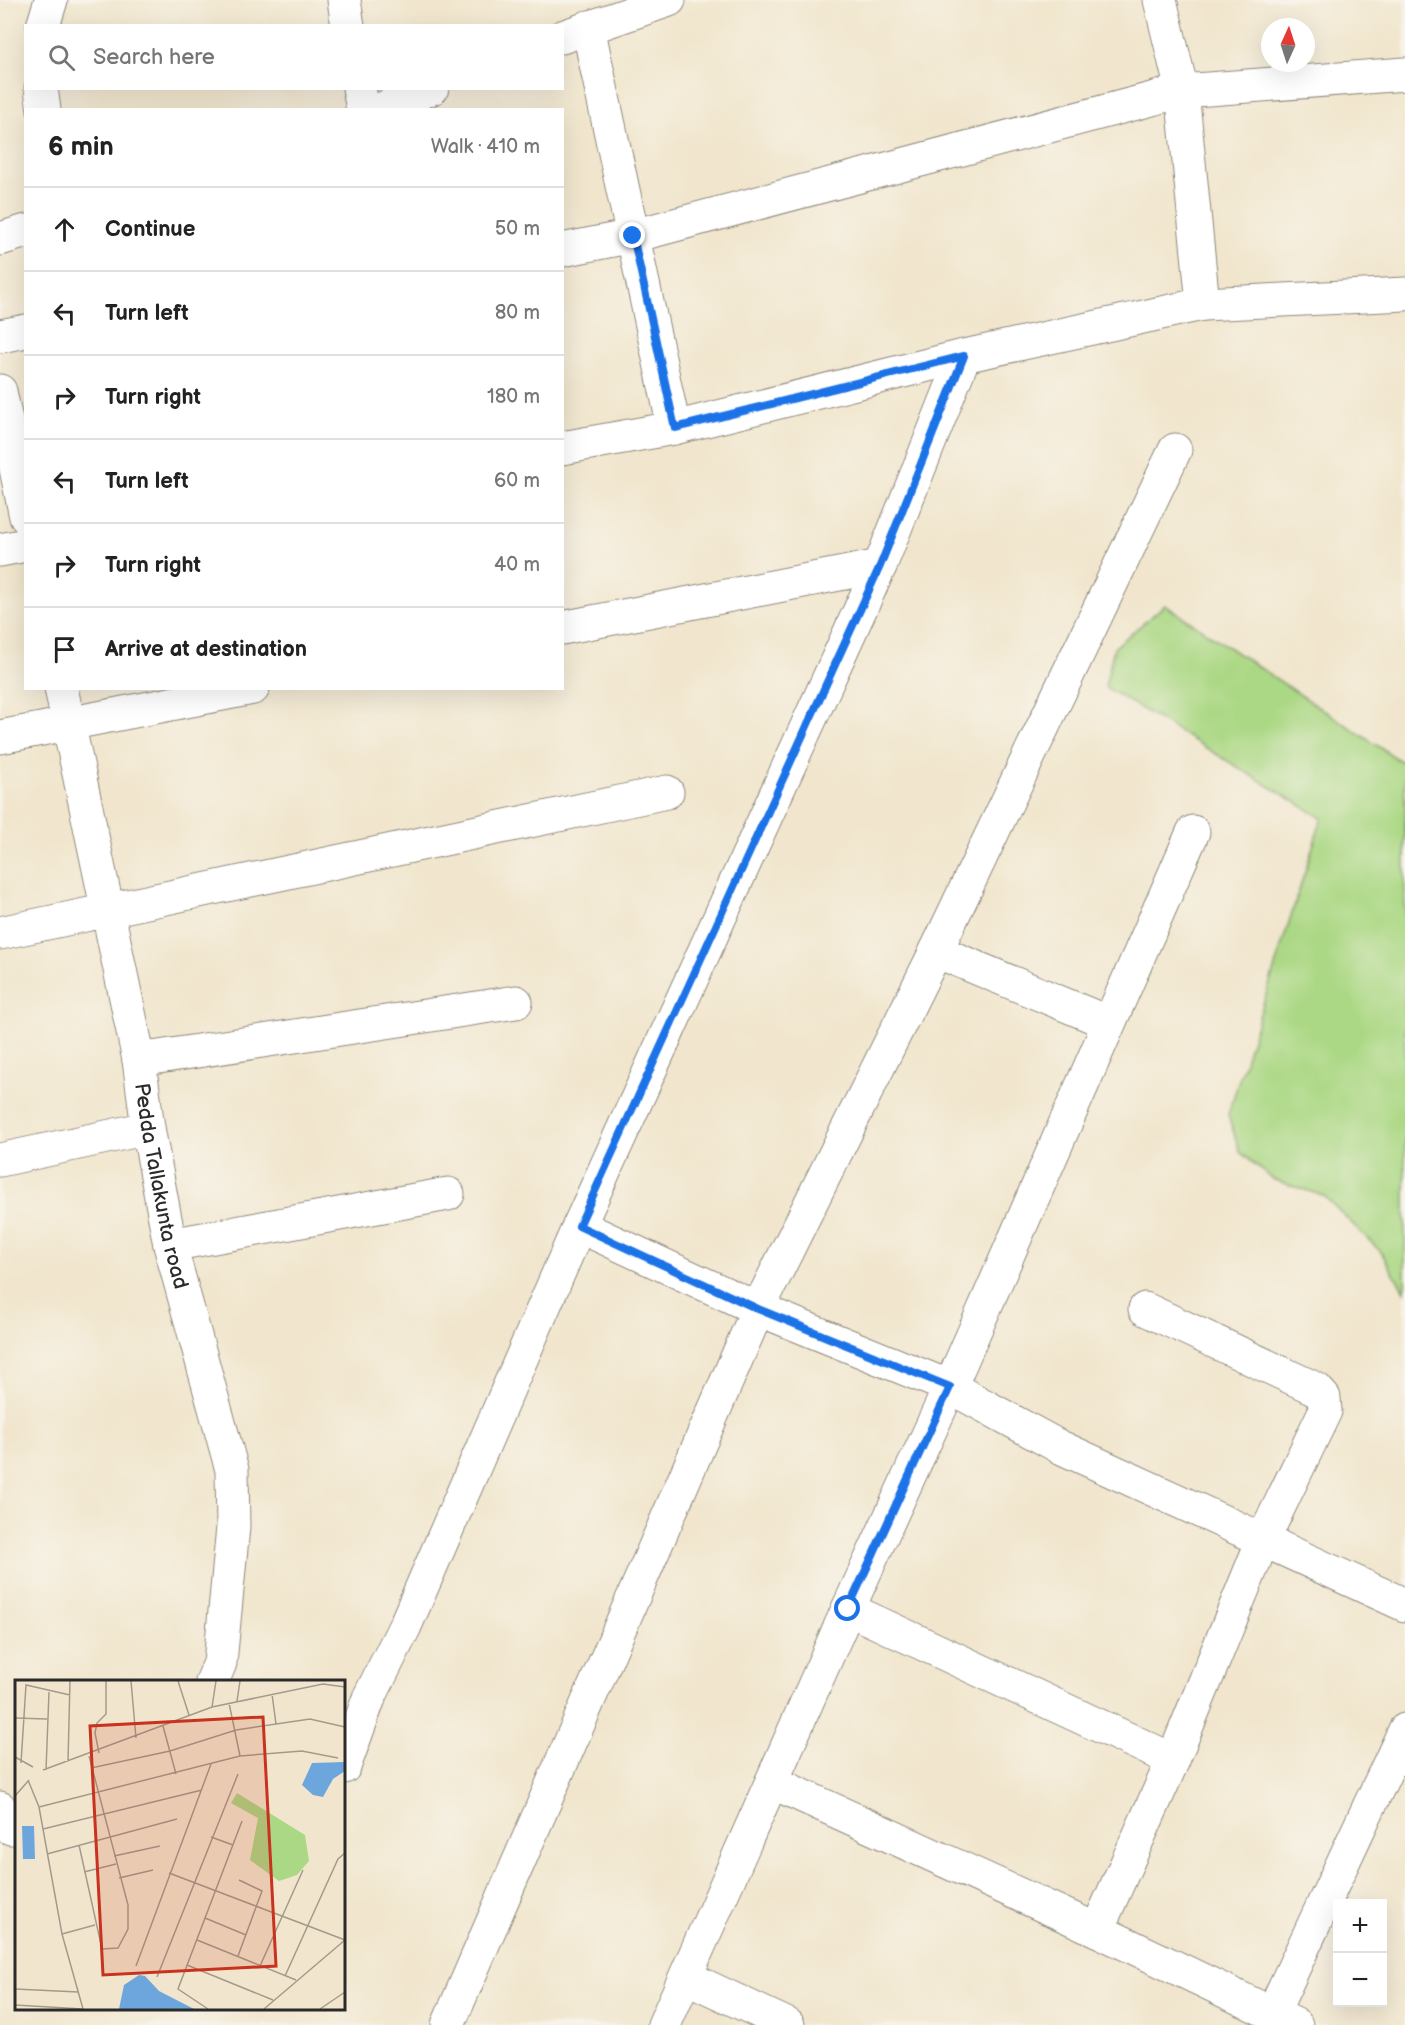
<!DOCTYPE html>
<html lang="en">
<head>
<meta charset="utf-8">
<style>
	:root { --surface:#fff; --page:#f2f2f2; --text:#222; --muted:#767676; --line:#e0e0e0 }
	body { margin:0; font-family:"Balsamiq Sans",sans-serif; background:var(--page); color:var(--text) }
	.controls { position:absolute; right:18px; bottom:18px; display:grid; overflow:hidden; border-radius:0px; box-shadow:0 6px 24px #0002 }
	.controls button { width:54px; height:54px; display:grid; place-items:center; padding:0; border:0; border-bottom:2px solid var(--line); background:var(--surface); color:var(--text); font:30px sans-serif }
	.compass { position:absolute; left:1261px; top:18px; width:54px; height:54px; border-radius:50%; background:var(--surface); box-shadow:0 6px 24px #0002; rotate:3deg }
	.stop { position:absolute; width:18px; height:18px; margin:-14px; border:4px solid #1a73e8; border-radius:50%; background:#fff }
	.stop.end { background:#1a73e8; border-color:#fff; box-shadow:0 2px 6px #0008 }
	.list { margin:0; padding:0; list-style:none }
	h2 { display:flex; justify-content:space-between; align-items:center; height:78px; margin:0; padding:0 24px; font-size:26px }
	h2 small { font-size:20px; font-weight:400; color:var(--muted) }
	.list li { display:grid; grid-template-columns:39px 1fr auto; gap:18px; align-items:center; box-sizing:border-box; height:84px; padding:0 24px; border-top:2px solid var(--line) }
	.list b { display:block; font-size:22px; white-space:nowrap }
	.list em { font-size:20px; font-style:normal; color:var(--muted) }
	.icon { flex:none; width:33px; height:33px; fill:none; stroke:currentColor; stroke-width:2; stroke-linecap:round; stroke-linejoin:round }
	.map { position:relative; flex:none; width:1405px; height:2025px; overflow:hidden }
	.search { position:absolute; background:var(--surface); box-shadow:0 6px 24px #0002; left:24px; top:24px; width:540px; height:66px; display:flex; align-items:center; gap:15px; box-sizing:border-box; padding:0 21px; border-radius:0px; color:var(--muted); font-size:22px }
	.panel { position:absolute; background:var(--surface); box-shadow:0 6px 24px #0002; left:24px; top:108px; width:540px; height:582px; border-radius:0px }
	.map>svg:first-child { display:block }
	.green { fill:#abd884; stroke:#6b8258; stroke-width:1.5 }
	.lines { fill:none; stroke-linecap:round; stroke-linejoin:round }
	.minor-casing { stroke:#8e887c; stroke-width:35 }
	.minor { stroke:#fff; stroke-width:33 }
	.route { stroke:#1a73e8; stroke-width:8 }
	.labels { text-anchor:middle; stroke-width:4.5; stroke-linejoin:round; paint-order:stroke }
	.street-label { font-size:21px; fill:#2b2b2b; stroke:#f7f3e8 }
	.inset-road { fill:none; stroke:#a29b8c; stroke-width:1.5 }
	.view { fill:#c8321e; fill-opacity:0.15; stroke:#c8321e; stroke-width:3 }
	.inset-edge { fill:none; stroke:#2b2b2b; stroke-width:3 }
</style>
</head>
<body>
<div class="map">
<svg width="1405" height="2025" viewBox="0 0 1405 2025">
	<rect width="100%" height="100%" fill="#f7f3e8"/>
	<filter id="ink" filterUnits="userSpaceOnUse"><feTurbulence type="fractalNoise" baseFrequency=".0167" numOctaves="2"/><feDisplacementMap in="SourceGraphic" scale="12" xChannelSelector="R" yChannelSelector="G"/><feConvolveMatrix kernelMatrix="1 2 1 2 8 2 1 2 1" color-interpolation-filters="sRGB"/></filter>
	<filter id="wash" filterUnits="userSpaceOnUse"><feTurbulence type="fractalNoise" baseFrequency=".008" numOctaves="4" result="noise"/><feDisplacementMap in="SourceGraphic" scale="24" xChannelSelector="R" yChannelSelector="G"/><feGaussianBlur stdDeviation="1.35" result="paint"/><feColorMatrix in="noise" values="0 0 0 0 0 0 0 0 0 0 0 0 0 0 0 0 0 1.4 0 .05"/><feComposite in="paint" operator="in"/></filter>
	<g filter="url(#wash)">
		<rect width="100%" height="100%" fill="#f1e6cd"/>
		<polygon class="green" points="1165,605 1405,764 1405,1292 1381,1252 1324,1196 1274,1180 1240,1152 1228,1115 1322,818 1105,687 1114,648"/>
	</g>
	<g filter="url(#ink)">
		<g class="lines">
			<defs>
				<g id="minor">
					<polyline points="344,0 348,26"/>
					<polyline points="1160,0 1182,91 1203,304"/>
					<polyline points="43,26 51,0"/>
					<polyline points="588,27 674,428"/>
					<polyline points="562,37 669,0"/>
					<polyline points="41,88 44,110"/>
					<polyline points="359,88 363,110"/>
					<polyline points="379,110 432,88"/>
					<polyline points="0,239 26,231"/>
					<polyline points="562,250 633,236 1182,91 1405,74"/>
					<polyline points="0,336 26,331"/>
					<polyline points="0,391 26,517"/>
					<polyline points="562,448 674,428 964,356 1203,304 1405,294"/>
					<polyline points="0,550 26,545"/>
					<polyline points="562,628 880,566"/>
					<path id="s1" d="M61,688L139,1060L148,1128L170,1245L232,1470L233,1527L220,1663L212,1682"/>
					<polyline points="0,737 253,688"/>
					<polyline points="0,933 667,792"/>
					<polyline points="936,951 1109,1023"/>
					<polyline points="139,1060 516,1002"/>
					<polyline points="0,1160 148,1128"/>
					<polyline points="579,1226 758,1309 950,1387 1058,1446 1405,1605"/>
					<polyline points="170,1245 448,1194"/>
					<polyline points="848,1609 1173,1760"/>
					<polyline points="344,1767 369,1698 405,1626 579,1226 880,566 964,356"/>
					<polyline points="772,1782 1097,1930 1296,2025"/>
					<polyline points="0,1808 11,1828 16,1828"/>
					<polyline points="1097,1930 1173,1760 1263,1540 1325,1411 1324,1398 1316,1389 1145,1309"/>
					<polyline points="686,1977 788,2025"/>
					<polyline points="1272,2014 1405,1730"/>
					<polyline points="448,2025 758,1309 936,951 1175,450"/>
					<polyline points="664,2025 848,1609 950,1387 1193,832"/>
				</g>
			</defs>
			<use href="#minor" class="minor-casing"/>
			<use href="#minor" class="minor"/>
		</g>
	</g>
	<g class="lines" filter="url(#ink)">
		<polyline class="route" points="633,236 675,428 964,356 880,566 579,1226 758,1309 950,1387 848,1609"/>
	</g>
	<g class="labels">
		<g class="street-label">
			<text dy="7" stroke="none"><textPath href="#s1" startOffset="508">Pedda Tallakunta road</textPath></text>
		</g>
	</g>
	<g transform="translate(15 1680)">
		<rect width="330" height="330" fill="#f1e6cd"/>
		<path d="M222,113L290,155L294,181L282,195L264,201L235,180L243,138L216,123Z" fill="#abd884"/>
		<path d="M330,82V91L318,99L308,117L298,115L287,105L297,83ZM7,146H19L20,179H8ZM124,295L130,296L144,311L179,329H104L109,305Z" fill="#6ca6dc"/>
		<path class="inset-road" d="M116,1L121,58M163,1L174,35M257,14L261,44M222,21L225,1M214,23L225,76M197,27L201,1M0,38L32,39M148,46L161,94M84,73L80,53L82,43L91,34V1M0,77L18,87M53,82L55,1M6,83L11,5L55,15M76,88L155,71L221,50L295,39L330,47M28,90L197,27L308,4L330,7M31,90L34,12M13,100L24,127L47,254L68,329M0,116L14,100M24,127L225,76L287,71L323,78M28,149L187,110M196,157L218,165M64,165L87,269L103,268L113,249V225L74,76M32,174L162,139M99,176L145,166M69,192L101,184M154,193L330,260M104,198L138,190M190,238L231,255M47,254L80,245M182,260L281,300M223,276L247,211L224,200M172,285L258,320M121,286L196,84M245,286L288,190M270,296L323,179L330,173M142,297L223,94M0,309L63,312M0,325L68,329M193,329L163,309L227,141M249,329L330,260M305,329L330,312"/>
		<path class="view" d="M248,37L261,286L88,295L75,46Z"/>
		<rect width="330" height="330" class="inset-edge"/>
	</g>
</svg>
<div class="controls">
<button>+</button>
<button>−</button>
</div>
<svg class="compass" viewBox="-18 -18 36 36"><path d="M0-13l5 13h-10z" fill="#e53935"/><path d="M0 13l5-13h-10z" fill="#767676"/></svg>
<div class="stop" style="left:848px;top:1609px"></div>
<div class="stop end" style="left:633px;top:236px"></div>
<div class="search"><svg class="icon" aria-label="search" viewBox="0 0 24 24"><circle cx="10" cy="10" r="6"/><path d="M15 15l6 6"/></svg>Search here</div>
<section class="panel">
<h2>6 min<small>Walk · 410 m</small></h2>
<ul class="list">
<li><svg class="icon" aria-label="ahead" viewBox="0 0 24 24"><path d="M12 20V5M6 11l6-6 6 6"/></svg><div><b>Continue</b></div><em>50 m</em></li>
<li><svg class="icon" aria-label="left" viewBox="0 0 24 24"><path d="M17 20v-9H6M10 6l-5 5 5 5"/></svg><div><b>Turn left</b></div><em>80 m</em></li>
<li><svg class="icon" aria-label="right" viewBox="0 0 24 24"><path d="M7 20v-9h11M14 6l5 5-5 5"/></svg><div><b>Turn right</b></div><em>180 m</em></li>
<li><svg class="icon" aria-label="left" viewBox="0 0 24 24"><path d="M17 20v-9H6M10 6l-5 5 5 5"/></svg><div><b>Turn left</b></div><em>60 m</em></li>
<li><svg class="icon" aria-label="right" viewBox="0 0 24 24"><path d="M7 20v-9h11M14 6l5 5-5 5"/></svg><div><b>Turn right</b></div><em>40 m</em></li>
<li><svg class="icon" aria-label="arrive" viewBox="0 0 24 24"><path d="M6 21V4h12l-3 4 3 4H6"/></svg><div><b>Arrive at destination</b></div></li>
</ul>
</section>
</div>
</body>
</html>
